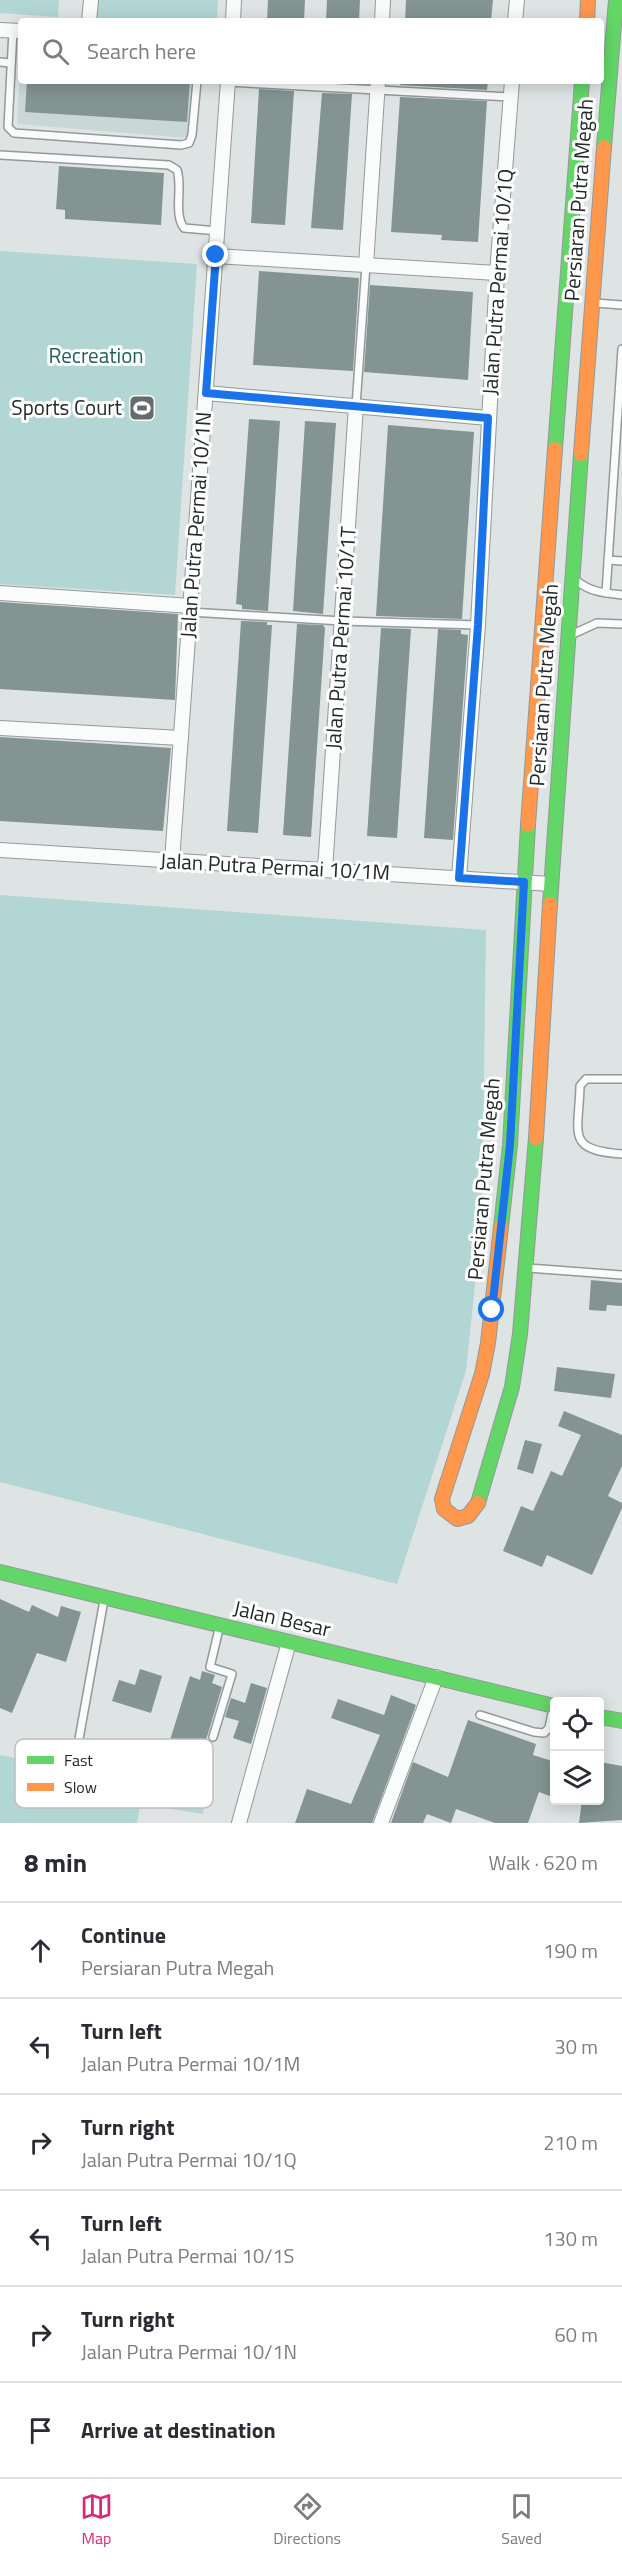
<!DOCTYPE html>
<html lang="en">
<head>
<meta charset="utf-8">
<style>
	:root { --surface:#fff; --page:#f7f7f7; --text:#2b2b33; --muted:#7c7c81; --line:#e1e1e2; --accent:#db2777 }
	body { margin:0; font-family:"Titillium Web",sans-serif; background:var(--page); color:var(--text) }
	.controls { position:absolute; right:18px; bottom:18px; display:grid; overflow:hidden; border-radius:6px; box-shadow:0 3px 15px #0003 }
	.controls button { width:54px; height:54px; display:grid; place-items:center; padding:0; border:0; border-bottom:2px solid var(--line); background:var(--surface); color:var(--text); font:30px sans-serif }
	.stop { position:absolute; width:18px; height:18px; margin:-14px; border:4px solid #1a73e8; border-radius:50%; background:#fff }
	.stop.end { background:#1a73e8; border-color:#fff; box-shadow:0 2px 6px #0008 }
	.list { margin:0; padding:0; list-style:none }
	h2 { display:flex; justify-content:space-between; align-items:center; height:78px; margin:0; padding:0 24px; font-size:26px }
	h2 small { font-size:20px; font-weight:400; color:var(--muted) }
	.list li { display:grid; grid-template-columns:39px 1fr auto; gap:18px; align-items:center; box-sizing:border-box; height:96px; padding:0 24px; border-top:2px solid var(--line) }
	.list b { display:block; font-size:22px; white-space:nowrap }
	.list p { margin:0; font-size:20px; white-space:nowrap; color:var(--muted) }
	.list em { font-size:20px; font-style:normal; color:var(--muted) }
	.icon { flex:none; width:33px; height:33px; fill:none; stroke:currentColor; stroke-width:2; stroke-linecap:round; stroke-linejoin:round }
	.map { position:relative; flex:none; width:622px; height:1823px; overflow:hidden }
	.search { position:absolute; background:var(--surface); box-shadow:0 3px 15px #0003; left:18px; right:18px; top:18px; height:66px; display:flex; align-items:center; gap:15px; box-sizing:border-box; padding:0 21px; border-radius:6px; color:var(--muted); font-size:22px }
	.sheet { height:654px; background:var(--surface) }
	nav { display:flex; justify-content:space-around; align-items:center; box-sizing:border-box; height:84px; border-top:2px solid var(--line); background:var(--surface); font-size:16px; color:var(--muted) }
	nav a { display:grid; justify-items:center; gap:3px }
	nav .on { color:var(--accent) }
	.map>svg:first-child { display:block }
	.built { fill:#cad7d7 }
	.green { fill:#b2d6d4 }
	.building { fill:#839493 }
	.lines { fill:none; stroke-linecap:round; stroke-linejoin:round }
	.lane-casing { stroke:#949999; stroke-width:10 }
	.street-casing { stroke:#949999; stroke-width:16 }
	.fast-casing { stroke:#949999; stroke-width:16 }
	.slow-casing { stroke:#949999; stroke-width:16 }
	.lane { stroke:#fafbfb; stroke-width:7 }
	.street { stroke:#fafbfb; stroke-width:14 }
	.fast { stroke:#63d668; stroke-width:14 }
	.slow { stroke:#ff974d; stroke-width:14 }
	.route { stroke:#1a73e8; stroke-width:8 }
	.labels { text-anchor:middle; stroke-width:6; stroke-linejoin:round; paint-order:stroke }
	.street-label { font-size:21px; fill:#252929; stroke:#fff }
	.park-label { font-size:21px; fill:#245f5c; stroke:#fff }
	.poi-label { font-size:21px; fill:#252929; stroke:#fff; text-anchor:end }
	.key { fill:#fff; stroke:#bebfbf; stroke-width:1.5 }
	.key-label { font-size:16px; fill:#252929 }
</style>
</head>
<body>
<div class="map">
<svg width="622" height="1823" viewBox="0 0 622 1823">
	<rect width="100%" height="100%" fill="#dee4e4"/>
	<polygon class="built" points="20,68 21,81 194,81 189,134 187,138 17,124"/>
	<g class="green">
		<polygon points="0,0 59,0 58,17 0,13"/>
		<polygon points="95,0 218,0 217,21 94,19"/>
		<polygon points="0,251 197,264 175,595 0,584"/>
		<polygon points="0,895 486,930 482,1218 466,1371 397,1584 0,1482"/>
		<polygon points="0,1755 144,1783 137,1823 0,1823"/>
		<polygon points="169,1781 207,1787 203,1814 165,1808"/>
	</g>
	<g class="building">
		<polygon points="268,0 305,0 304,21 267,21"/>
		<polygon points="327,0 360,0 359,21 326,21"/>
		<polygon points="406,0 493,0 491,21 405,21"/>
		<polygon points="27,81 190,81 187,122 25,112"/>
		<polygon points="401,81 488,81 487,90 400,85"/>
		<polygon points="259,89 294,91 285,225 251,223"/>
		<polygon points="322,93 352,94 343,230 311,228"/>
		<polygon points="400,97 487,101 478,242 441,240 442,235 391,232"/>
		<polygon points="59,166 164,173 161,225 65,219 65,210 56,209"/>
		<polygon points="259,271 359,278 353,371 253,365"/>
		<polygon points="370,285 473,292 468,380 364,372"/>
		<polygon points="249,419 280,421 268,611 242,609 242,605 236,604"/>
		<polygon points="305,421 336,423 323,614 293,611"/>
		<polygon points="388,425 474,432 462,619 376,616"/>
		<polygon points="0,602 178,614 175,700 0,689"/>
		<polygon points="241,621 267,622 267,625 272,625 258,833 227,831"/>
		<polygon points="297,624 323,625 325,628 311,837 283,835"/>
		<polygon points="381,628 411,629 397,838 367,836"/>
		<polygon points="438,629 461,630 461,634 468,635 453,840 424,838"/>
		<polygon points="0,737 171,748 163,831 0,821"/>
		<polygon points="591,1280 622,1283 622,1306 607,1305 606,1311 589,1310"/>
		<polygon points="557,1367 615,1374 611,1398 554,1391"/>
		<polygon points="564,1411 622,1435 622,1466 608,1496 622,1503 622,1508 592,1575 547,1555 542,1567 503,1551 521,1506 533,1511 551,1471 562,1476 581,1435 558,1426"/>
		<polygon points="525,1440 542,1444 533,1474 517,1469"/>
		<polygon points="0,1599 29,1612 32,1605 58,1617 61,1606 81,1612 66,1662 37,1653 12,1713 0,1708"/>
		<polygon points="140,1669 162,1676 151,1713 112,1701 119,1680 135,1685"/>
		<polygon points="202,1671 215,1675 212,1683 222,1687 203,1750 170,1740 190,1676 200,1680"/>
		<polygon points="251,1683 267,1688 251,1744 233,1738 239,1721 225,1717 231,1698 245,1703"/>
		<polygon points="391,1695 416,1705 372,1823 295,1823 307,1789 351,1804 380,1735 331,1718 338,1699 384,1715"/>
		<polygon points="468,1720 536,1744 533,1755 555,1762 555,1798 539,1792 528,1823 495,1823 456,1809 451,1823 427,1814 423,1823 391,1823 413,1762 448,1777"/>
		<polygon points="600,1762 622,1766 622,1820 579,1823 582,1800 600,1800"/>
	</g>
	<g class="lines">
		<defs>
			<g id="lane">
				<polyline points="13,31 8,127 14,133 181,145 189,143 192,135 197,81"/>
				<polyline points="0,62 10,63"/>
				<polyline points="228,82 512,97"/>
				<path d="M0,155L169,165L177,170C183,187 173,213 184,228L218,231"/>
				<polyline points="595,303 622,305"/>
				<polyline points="356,406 366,265"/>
				<polyline points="608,560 622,561"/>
				<path d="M577,581C590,592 605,593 622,595"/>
				<polyline points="606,593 622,349"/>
				<polyline points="190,612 342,621 478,625"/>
				<polyline points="573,634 597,623 622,624"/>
				<path d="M622,1079H586L580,1086C579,1134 565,1150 622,1154"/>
				<polyline points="528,1268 622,1275"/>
				<polyline points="480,1715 534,1732 544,1733 549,1728 553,1708"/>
				<polyline points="213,1737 232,1674 210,1667 219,1629"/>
				<polyline points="79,1739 104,1600"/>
			</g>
			<g id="street">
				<polyline points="89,21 91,0"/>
				<polyline points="233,21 234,0"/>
				<polyline points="382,21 383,0"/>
				<polyline points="515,21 517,0"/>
				<polyline points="0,30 21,31"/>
				<polyline points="216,256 497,273"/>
				<polyline points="366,265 378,81"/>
				<polyline points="206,393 488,418"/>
				<polyline points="0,593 191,606"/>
				<polyline points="0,728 181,738"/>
				<polyline points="0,850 551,884"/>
				<polyline points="172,861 228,81"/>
				<polyline points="325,870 356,406"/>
				<polyline points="459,878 478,625 497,273 512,81"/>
				<polyline points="239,1823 289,1642"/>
				<polyline points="381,1823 436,1677"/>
			</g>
			<g id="fast">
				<polyline points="604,147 616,0"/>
				<polyline points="555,449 582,81"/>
				<polyline points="550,904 581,454"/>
				<polyline points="501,1227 510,1145 528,825"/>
				<polyline points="478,1503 512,1387 520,1334 536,1138"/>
				<polyline points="0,1572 554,1706"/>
				<polyline points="600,1717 622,1721"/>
			</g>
			<g id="slow">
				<polyline points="587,21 588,0"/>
				<polyline points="581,454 604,147"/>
				<polyline points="528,825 555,449"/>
				<polyline points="536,1138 550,904"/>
				<polyline points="478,1503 468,1516 457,1519 444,1509 442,1499 482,1374 488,1343 501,1227"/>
			</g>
		</defs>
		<use href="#lane" class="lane-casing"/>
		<use href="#street" class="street-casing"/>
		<use href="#fast" class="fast-casing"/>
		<use href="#slow" class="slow-casing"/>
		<use href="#lane" class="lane"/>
		<use href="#street" class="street"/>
		<use href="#fast" class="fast"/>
		<use href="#slow" class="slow"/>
	</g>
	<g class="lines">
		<polyline class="route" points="216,255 206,393 488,418 478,625 459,878 524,882 510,1145 492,1310"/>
	</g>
	<defs>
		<symbol id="stadium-square" viewBox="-11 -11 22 22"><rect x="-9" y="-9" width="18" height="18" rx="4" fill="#666a6a" stroke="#fff"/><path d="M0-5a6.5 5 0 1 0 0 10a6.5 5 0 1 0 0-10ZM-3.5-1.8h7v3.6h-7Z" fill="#fff"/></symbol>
	</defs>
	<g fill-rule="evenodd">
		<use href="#stadium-square" x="127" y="393" width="30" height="30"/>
	</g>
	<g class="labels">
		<g class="street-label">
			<text transform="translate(579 200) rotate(-86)" y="7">Persiaran Putra Megah</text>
			<text transform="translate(498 282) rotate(-86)" y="7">Jalan Putra Permai 10/1Q</text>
			<text transform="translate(196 525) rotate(-86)" y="7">Jalan Putra Permai 10/1N</text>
			<text transform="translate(341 638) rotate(-86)" y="7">Jalan Putra Permai 10/1T</text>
			<text transform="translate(544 685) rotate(-86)" y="7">Persiaran Putra Megah</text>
			<text transform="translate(275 867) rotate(3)" y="7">Jalan Putra Permai 10/1M</text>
			<text transform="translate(484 1179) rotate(-85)" y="7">Persiaran Putra Megah</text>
			<text transform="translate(282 1619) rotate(13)" y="7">Jalan Besar</text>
		</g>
		<g class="park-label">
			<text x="96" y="363">Recreation</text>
		</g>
		<g class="poi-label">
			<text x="122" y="415">Sports Court</text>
		</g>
	</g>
	<rect x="15" y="1739" width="198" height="69" rx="9" class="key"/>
	<rect x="27" y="1756" width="27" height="8" fill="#63d668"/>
	<rect x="27" y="1783" width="27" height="8" fill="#ff974d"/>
	<g class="key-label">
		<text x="64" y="1766">Fast</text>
		<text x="64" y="1793">Slow</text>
	</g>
</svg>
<div class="controls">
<button><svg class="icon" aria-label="locate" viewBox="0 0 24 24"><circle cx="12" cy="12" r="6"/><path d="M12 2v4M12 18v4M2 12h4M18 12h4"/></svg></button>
<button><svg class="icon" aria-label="layers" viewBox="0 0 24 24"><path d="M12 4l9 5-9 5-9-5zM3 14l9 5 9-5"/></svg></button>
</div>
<div class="stop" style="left:492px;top:1310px"></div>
<div class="stop end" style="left:216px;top:255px"></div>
<div class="search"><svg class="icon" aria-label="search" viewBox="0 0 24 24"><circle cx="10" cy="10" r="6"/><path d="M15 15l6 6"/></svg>Search here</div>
</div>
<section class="sheet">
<h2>8 min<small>Walk · 620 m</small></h2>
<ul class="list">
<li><svg class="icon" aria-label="ahead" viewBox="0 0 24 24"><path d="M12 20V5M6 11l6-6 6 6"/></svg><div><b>Continue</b><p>Persiaran Putra Megah</p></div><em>190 m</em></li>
<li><svg class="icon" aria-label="left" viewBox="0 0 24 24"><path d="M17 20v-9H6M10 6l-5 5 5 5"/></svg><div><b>Turn left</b><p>Jalan Putra Permai 10/1M</p></div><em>30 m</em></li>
<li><svg class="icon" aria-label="right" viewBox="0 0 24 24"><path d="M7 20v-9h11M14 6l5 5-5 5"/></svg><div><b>Turn right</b><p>Jalan Putra Permai 10/1Q</p></div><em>210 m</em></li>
<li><svg class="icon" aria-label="left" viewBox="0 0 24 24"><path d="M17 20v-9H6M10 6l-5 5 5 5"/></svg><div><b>Turn left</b><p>Jalan Putra Permai 10/1S</p></div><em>130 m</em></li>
<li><svg class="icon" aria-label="right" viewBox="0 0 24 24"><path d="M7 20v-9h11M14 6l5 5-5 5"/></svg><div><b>Turn right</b><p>Jalan Putra Permai 10/1N</p></div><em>60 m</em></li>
<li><svg class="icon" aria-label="arrive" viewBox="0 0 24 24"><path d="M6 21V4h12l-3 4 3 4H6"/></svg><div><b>Arrive at destination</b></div></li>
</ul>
</section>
<nav>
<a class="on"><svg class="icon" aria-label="map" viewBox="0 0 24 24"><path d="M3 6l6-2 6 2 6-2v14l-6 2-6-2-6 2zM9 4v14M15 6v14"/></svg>Map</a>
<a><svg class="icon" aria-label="directions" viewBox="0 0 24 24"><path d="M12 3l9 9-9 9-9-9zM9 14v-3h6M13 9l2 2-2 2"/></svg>Directions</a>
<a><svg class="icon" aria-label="saved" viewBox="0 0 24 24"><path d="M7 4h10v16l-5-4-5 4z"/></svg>Saved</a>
</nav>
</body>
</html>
